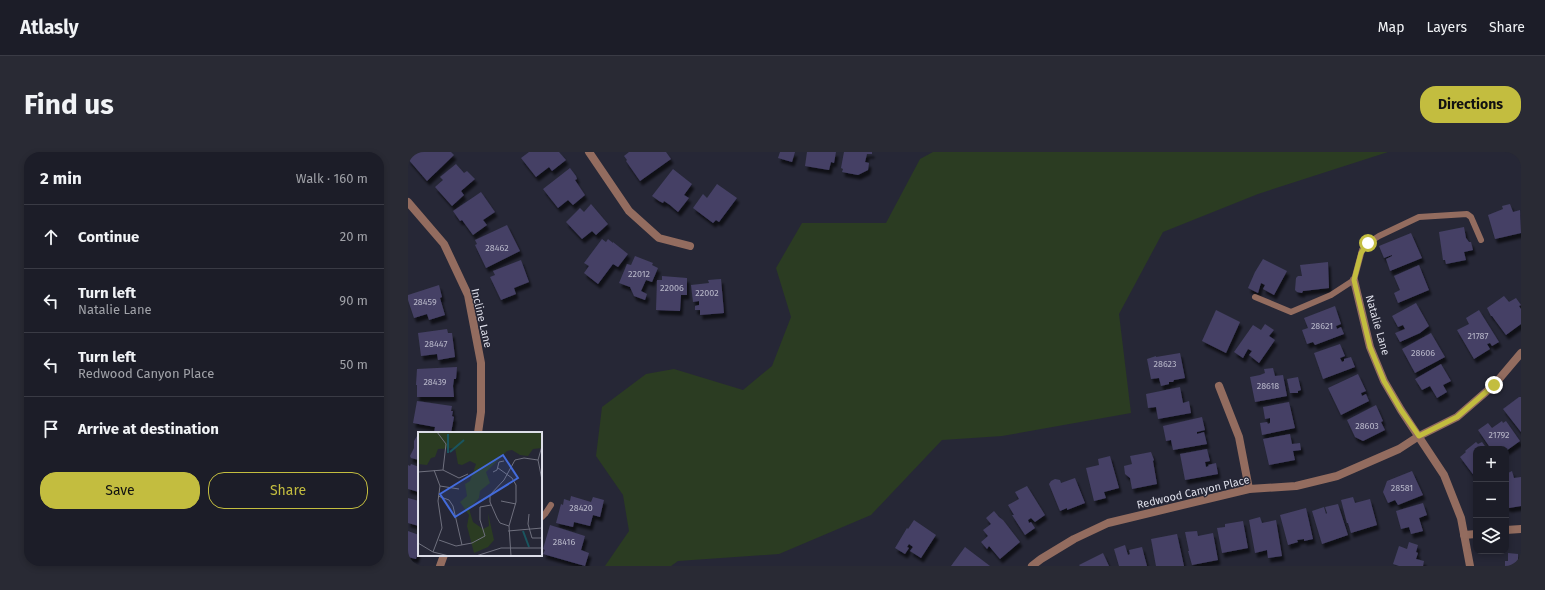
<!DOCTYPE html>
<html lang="en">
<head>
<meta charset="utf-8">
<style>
	:root { --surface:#1c1d28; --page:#292a34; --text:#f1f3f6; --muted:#a0a2a8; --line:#3a3b45; --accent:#c3bd3f }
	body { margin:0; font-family:"Fira Sans",sans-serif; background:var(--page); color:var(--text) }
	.controls { position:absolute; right:12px; bottom:12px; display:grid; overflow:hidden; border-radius:8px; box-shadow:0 2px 6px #0003 }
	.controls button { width:36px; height:36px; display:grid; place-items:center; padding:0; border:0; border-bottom:1px solid var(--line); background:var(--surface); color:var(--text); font:20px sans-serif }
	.stop { position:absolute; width:12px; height:12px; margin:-9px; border:3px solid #c3bd3f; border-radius:50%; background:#fff }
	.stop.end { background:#c3bd3f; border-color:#fff; box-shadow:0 1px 4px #0008 }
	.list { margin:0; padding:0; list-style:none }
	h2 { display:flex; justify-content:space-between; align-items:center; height:52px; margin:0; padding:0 16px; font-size:17px }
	h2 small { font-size:13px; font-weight:400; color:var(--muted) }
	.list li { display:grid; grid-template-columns:26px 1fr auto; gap:12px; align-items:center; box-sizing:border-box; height:64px; padding:0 16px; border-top:1px solid var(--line) }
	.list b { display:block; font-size:15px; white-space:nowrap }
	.list p { margin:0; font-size:13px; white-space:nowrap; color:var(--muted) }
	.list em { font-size:13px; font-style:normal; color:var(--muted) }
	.actions { display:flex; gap:8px; padding:12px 16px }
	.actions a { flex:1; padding:9px 0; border:1px solid var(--accent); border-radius:16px; text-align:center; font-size:14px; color:var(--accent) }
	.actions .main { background:var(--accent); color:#111 }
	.icon { flex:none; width:22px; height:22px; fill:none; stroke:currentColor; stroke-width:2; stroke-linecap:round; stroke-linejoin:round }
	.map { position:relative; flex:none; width:1113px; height:414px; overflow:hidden; border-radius:16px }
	header { display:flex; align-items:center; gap:24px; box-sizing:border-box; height:56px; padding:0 20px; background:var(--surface); border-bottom:1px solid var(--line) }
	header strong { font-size:19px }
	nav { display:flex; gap:22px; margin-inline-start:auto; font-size:14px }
	.intro { display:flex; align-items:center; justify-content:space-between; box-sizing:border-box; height:96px; padding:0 24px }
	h1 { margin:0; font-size:28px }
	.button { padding:10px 18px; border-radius:16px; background:var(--accent); color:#111; font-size:14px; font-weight:700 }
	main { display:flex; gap:24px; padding:0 24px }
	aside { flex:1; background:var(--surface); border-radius:16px; box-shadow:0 2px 6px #0003 }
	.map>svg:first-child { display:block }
	.green { fill:#2b3c22 }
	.building { fill:#454065; filter:url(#shadow) }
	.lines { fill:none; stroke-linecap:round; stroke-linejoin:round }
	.lane { stroke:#936c5f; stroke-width:6 }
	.street { stroke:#936c5f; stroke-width:8 }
	.route { stroke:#c3bd3f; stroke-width:5 }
	.labels { text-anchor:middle; stroke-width:3; stroke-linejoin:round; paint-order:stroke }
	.number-label { font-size:9px; fill:#b7b6c8 }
	.street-label { font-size:11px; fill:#dddee9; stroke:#262736 }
	.inset-river { fill:none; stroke:#1a555f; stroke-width:2 }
	.inset-road { fill:none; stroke:#6f707e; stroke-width:1 }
	.view { fill:#436bdb; fill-opacity:0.15; stroke:#436bdb; stroke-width:2 }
	.inset-edge { fill:none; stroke:#dddee9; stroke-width:2 }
</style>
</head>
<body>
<header>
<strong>Atlasly</strong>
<nav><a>Map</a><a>Layers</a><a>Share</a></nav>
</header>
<div class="intro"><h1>Find us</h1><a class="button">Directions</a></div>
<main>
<aside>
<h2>2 min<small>Walk · 160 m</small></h2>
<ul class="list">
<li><svg class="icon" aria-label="ahead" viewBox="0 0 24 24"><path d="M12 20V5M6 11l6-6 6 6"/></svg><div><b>Continue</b></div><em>20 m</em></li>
<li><svg class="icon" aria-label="left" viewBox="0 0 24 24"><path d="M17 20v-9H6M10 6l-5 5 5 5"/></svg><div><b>Turn left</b><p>Natalie Lane</p></div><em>90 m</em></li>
<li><svg class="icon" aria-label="left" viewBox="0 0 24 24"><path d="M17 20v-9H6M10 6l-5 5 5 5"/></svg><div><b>Turn left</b><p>Redwood Canyon Place</p></div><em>50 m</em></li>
<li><svg class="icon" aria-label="arrive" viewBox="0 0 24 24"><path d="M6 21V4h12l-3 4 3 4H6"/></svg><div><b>Arrive at destination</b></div></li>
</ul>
<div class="actions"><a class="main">Save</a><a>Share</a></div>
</aside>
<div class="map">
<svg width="1113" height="414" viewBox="0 0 1113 414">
	<defs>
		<filter id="shadow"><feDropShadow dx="2.5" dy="4.5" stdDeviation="1" flood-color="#0009"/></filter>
	</defs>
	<rect width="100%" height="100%" fill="#262736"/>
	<polygon class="green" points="525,0 980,0 850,42 755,80 711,162 723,261 594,284 534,288 463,363 371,402 270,409 263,414 197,414 221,379 215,343 188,304 194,255 238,222 266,217 335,238 364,214 383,165 368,116 394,71 478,71 512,7"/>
	<g class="building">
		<polygon points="6,0 43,0 46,3 19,29 0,7"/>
		<polygon points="121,0 151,0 158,8 144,19 141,15 128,25 113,6"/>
		<polygon points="221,0 258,0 263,7 232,29 218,9 219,8 216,4"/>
		<polygon points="372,0 387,0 384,10 370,6"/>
		<polygon points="399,0 428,0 426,11 423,10 421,18 397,14"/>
		<polygon points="436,0 464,0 464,2 459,2 457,10 461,11 460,18 450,23 434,20 435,17 433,16"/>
		<polygon points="48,12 56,21 59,19 67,27 53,39 56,43 44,54 27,35 35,28 32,25"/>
		<polygon points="162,16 168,24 169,27 167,28 177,43 165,53 160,48 150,56 135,37"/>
		<polygon points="265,17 284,32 276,43 281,46 270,60 262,53 256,49 255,51 251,49 244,44"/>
		<polygon points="309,32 329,46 311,70 308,68 305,71 285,56 295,42 299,46"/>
		<polygon points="73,40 87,60 75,68 79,73 65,83 54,68 52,69 45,59"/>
		<polygon points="183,52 200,72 188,83 184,79 174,87 158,70 172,56 176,60"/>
		<polygon points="1102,52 1105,60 1112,58 1113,81 1087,87 1080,63 1095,57 1094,54"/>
		<polygon points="99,73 112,99 78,116 67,93 69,92 67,88"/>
		<polygon points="1056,75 1058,86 1061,90 1063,90 1065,98 1056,100 1058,108 1038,112 1037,108 1035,108 1031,80"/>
		<polygon points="1003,81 1014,106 982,119 978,107 984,104 984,103 976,106 971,94"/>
		<polygon points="194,87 198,90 200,87 205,91 205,90 220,102 210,115 205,112 190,132 176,121 181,114 176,111"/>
		<polygon points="227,104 245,111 244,113 250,116 244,130 238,128 233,139 239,142 237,148 226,144 222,135 211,131 219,112 223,113"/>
		<polygon points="855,107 879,119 866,143 855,137 857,133 853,131 850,141 840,136 847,120"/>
		<polygon points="113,108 121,130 106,136 108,142 93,148 82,125 87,123 85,119"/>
		<polygon points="920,110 921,136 895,139 894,141 889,140 887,138 888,126 890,124 894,124 892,113"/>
		<polygon points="1011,113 1021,138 990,151 986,141 992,138 986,124"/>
		<polygon points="254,124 279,126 279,143 273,143 272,159 248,158 249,128 254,128"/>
		<polygon points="313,127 316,161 292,163 292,158 287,158 287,154 291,153 291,149 285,150 283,133 301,131 300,128"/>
		<polygon points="31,133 34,145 32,146 37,163 21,168 19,162 6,166 0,148 0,143"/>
		<polygon points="1096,144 1101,150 1108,146 1113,153 1111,154 1113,157 1113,172 1098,183 1084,164 1083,164 1079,156"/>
		<polygon points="1008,151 1021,174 1012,181 992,190 987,181 997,177 995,173 990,175 984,164"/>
		<polygon points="927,154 933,172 928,174 929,177 933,175 936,182 907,193 905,190 899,192 894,178 900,176 896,166"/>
		<polygon points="808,158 832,170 818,201 794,189"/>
		<polygon points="1071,158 1091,190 1084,194 1082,191 1079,192 1082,197 1066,207 1049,178 1061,172 1058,166"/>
		<polygon points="857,172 866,178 861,184 867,188 851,211 841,203 844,199 840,197 835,206 826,200 845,173 853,178"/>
		<polygon points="39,177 40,181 44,181 47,205 30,208 29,202 13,204 10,181"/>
		<polygon points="1023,181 1037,205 1007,221 994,197"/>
		<polygon points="932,192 937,204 932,206 934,210 936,209 936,207 943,205 947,215 915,227 906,201"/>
		<polygon points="772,201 777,226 766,228 765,230 761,230 761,232 753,234 751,226 743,227 739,207 748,204 748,205"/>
		<polygon points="1033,212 1043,229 1035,233 1039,240 1029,246 1022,234 1014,238 1007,227"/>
		<polygon points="49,215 48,227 46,227 45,234 46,245 9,245 9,233 8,233 9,217"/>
		<polygon points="865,216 867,224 875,223 879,244 847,250 842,225 852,223 857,221 856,217"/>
		<polygon points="950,222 958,239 953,241 954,244 958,242 961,249 933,263 920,236"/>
		<polygon points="890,225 893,238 890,239 890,241 882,241 879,227"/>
		<polygon points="772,235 775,251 781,249 783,261 750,267 748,255 740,256 738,242"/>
		<polygon points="1111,245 1113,245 1113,280 1095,257"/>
		<polygon points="9,249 44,254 43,259 45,259 44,264 46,265 43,281 26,281 27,275 5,271"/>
		<polygon points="881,250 887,276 854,283 852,271 859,270 860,272 862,271 862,266 857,267 855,255"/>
		<polygon points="968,253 975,269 973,270 977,278 955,289 947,285 939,268"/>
		<polygon points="794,265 797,278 789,280 789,282 796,280 799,292 765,298 763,288 758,289 755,274"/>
		<polygon points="1094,269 1095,271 1098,269 1112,289 1098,299 1098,297 1083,297 1070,278 1080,271 1084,276"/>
		<polygon points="882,282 884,292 892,291 893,298 885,299 887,308 861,313 855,287"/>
		<polygon points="9,284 11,285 11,308 3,306 2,304 6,296 6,289"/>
		<polygon points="1068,290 1070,292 1074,290 1079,297 1068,297 1068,324 1067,325 1052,305 1058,300 1057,299"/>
		<polygon points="799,297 802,309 797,310 798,315 801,314 800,313 808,311 810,322 777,328 772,302"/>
		<polygon points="743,300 746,308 745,309 749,332 724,337 722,326 717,322 716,314 724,312 722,304"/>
		<polygon points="702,304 711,336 696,340 698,346 686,349 678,316 691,313 690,307"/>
		<polygon points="3,312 11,315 11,340 0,337 0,313 2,314"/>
		<polygon points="1004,319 1015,343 990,353 987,348 980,351 975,340 979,329"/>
		<polygon points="1104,319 1106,326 1113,325 1113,354 1101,356 1100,355 1098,355 1098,322"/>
		<polygon points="667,326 677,351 659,358 659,356 652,359 641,332 643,329 647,327 652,328 653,331"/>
		<polygon points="619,334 637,363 627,370 623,366 620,368 621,371 623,370 627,376 617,383 604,363 606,363 600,353 611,347 607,340"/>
		<polygon points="163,344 183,350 185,345 196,348 192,365 185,363 182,374 166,370 165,375 148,371 153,352 155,353 156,347 162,349"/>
		<polygon points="945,345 947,351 962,347 969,373 943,381 940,371 939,371 933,348"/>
		<polygon points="0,346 11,349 11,374 0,371"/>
		<polygon points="1015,351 1019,363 1011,366 1015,379 1003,382 1001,375 993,377 988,359"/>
		<polygon points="930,352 940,383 914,392 904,359 916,355 918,362 919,361 917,355"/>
		<polygon points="898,356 905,387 896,389 896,387 889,388 890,390 880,393 872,363"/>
		<polygon points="586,359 591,365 595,368 612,390 592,407 581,394 579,397 573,390 580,384 575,378 583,372 578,366"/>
		<polygon points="852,365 854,371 868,368 874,404 860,406 859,398 847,401 841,368"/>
		<polygon points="506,368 528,383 513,406 502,399 505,395 501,392 499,395 501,396 497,402 487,396 499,376 500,377"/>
		<polygon points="835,369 840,396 814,401 809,376 817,375 817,372"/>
		<polygon points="142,373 177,384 173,398 181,401 177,414 135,402 137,398 135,397"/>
		<polygon points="0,379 11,383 9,394 11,394 11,396 8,407 0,405"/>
		<polygon points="789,379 790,384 805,381 810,408 784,413 780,399 781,399 777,380"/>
		<polygon points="769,382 776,414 748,414 743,387"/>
		<polygon points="1001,390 1010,393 1008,400 1010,401 1008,407 1016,409 1015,414 991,414 985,412 991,394 999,397"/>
		<polygon points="717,393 720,403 722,402 721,398 734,395 739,414 711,414 706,397"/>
		<polygon points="557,395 582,414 543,414"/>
		<polygon points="695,401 701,414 672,414 671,413"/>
		<polygon points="1100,401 1110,402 1110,410 1113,410 1113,414 1097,414 1097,409 1100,409"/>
	</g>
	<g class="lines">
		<g class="lane">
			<polyline points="847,145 883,160 923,143 946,128 954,98 960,91 971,84 1011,65 1059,62 1063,65 1073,88"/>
			<polyline points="133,366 137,362 143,353"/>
		</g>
		<g class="street">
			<polyline points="181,0 221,59 251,86 282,94"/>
			<polyline points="0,50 36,92 60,143 73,211 73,260 70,281"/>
			<polyline points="946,128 962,195 976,229 993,258 1036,323 1053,366 1062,414"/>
			<polyline points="811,234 831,285 841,337"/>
			<polyline points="1098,378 1113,377"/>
			<polyline points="1056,383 1068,382"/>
			<polyline points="32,414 36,403"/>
			<polyline points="624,414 633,407 666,387 700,371 841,337 888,334 929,324 991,297 1011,284 1049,265 1086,233 1113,201"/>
		</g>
	</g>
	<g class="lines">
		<polyline class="route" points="960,91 953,101 946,128 962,195 976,229 993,258 1011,284 1049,265 1086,233"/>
	</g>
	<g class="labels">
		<g class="number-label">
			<text x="89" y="99">28462</text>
			<text x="231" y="125">22012</text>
			<text x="264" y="139">22006</text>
			<text x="299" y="144">22002</text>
			<text x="17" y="153">28459</text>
			<text x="914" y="177">28621</text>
			<text x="1070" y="187">21787</text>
			<text x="28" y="195">28447</text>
			<text x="1015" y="204">28606</text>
			<text x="757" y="215">28623</text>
			<text x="27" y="233">28439</text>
			<text x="860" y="237">28618</text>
			<text x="959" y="277">28603</text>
			<text x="1091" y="286">21792</text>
			<text x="994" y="339">28581</text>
			<text x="173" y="359">28420</text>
			<text x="156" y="393">28416</text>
		</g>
		<g class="street-label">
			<text transform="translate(74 166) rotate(77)" y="4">Incline Lane</text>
			<text transform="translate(970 173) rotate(74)" y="4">Natalie Lane</text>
			<text transform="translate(785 340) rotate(-13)" y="4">Redwood Canyon Place</text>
		</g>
	</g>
	<g transform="translate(10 280)">
		<rect width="124" height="124" fill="#262736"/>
		<path d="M0,0H124V16L115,17L110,24L102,23L94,18L89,19L68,40L72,51L62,59L61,66L51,77L55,90L65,97L71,94L70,81L76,108L70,115L56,121L49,94L51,83L42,70L49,64L47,52L52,49L58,32L52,29L44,33L40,32L37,16L20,17L17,25L13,26L9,33L0,32Z" fill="#2b3c22"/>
		<path class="inset-river" d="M30,2V21M32,20L46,8M105,99L111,115"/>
		<path class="inset-road" d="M19,0L28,12L25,38M124,14L120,28L124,48M80,36L94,46L98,53V70L91,94L93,124M0,40L25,38L41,46L50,42M75,40L79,38L81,30L86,29M22,54L41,57M20,64L31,68L35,74L44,113M83,69L98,72M0,82V96M111,82L110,92L114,106H124M91,94L82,91L79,86L72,70V63L86,48L97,28L106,26L120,28M90,99L124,96M21,108L38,114L54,111L67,104L62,88V75L73,73M0,111L15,120L31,124M15,120L24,96L20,69L22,54L16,38M58,124L83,116H124"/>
		<path class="view" d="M85,23L100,46L37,85L22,62Z"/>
		<rect width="124" height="124" class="inset-edge"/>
	</g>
</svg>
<div class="controls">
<button>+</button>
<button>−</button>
<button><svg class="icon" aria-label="layers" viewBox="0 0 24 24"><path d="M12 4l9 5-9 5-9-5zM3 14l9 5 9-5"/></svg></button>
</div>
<div class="stop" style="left:960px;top:91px"></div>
<div class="stop end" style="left:1086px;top:233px"></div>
</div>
</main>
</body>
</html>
